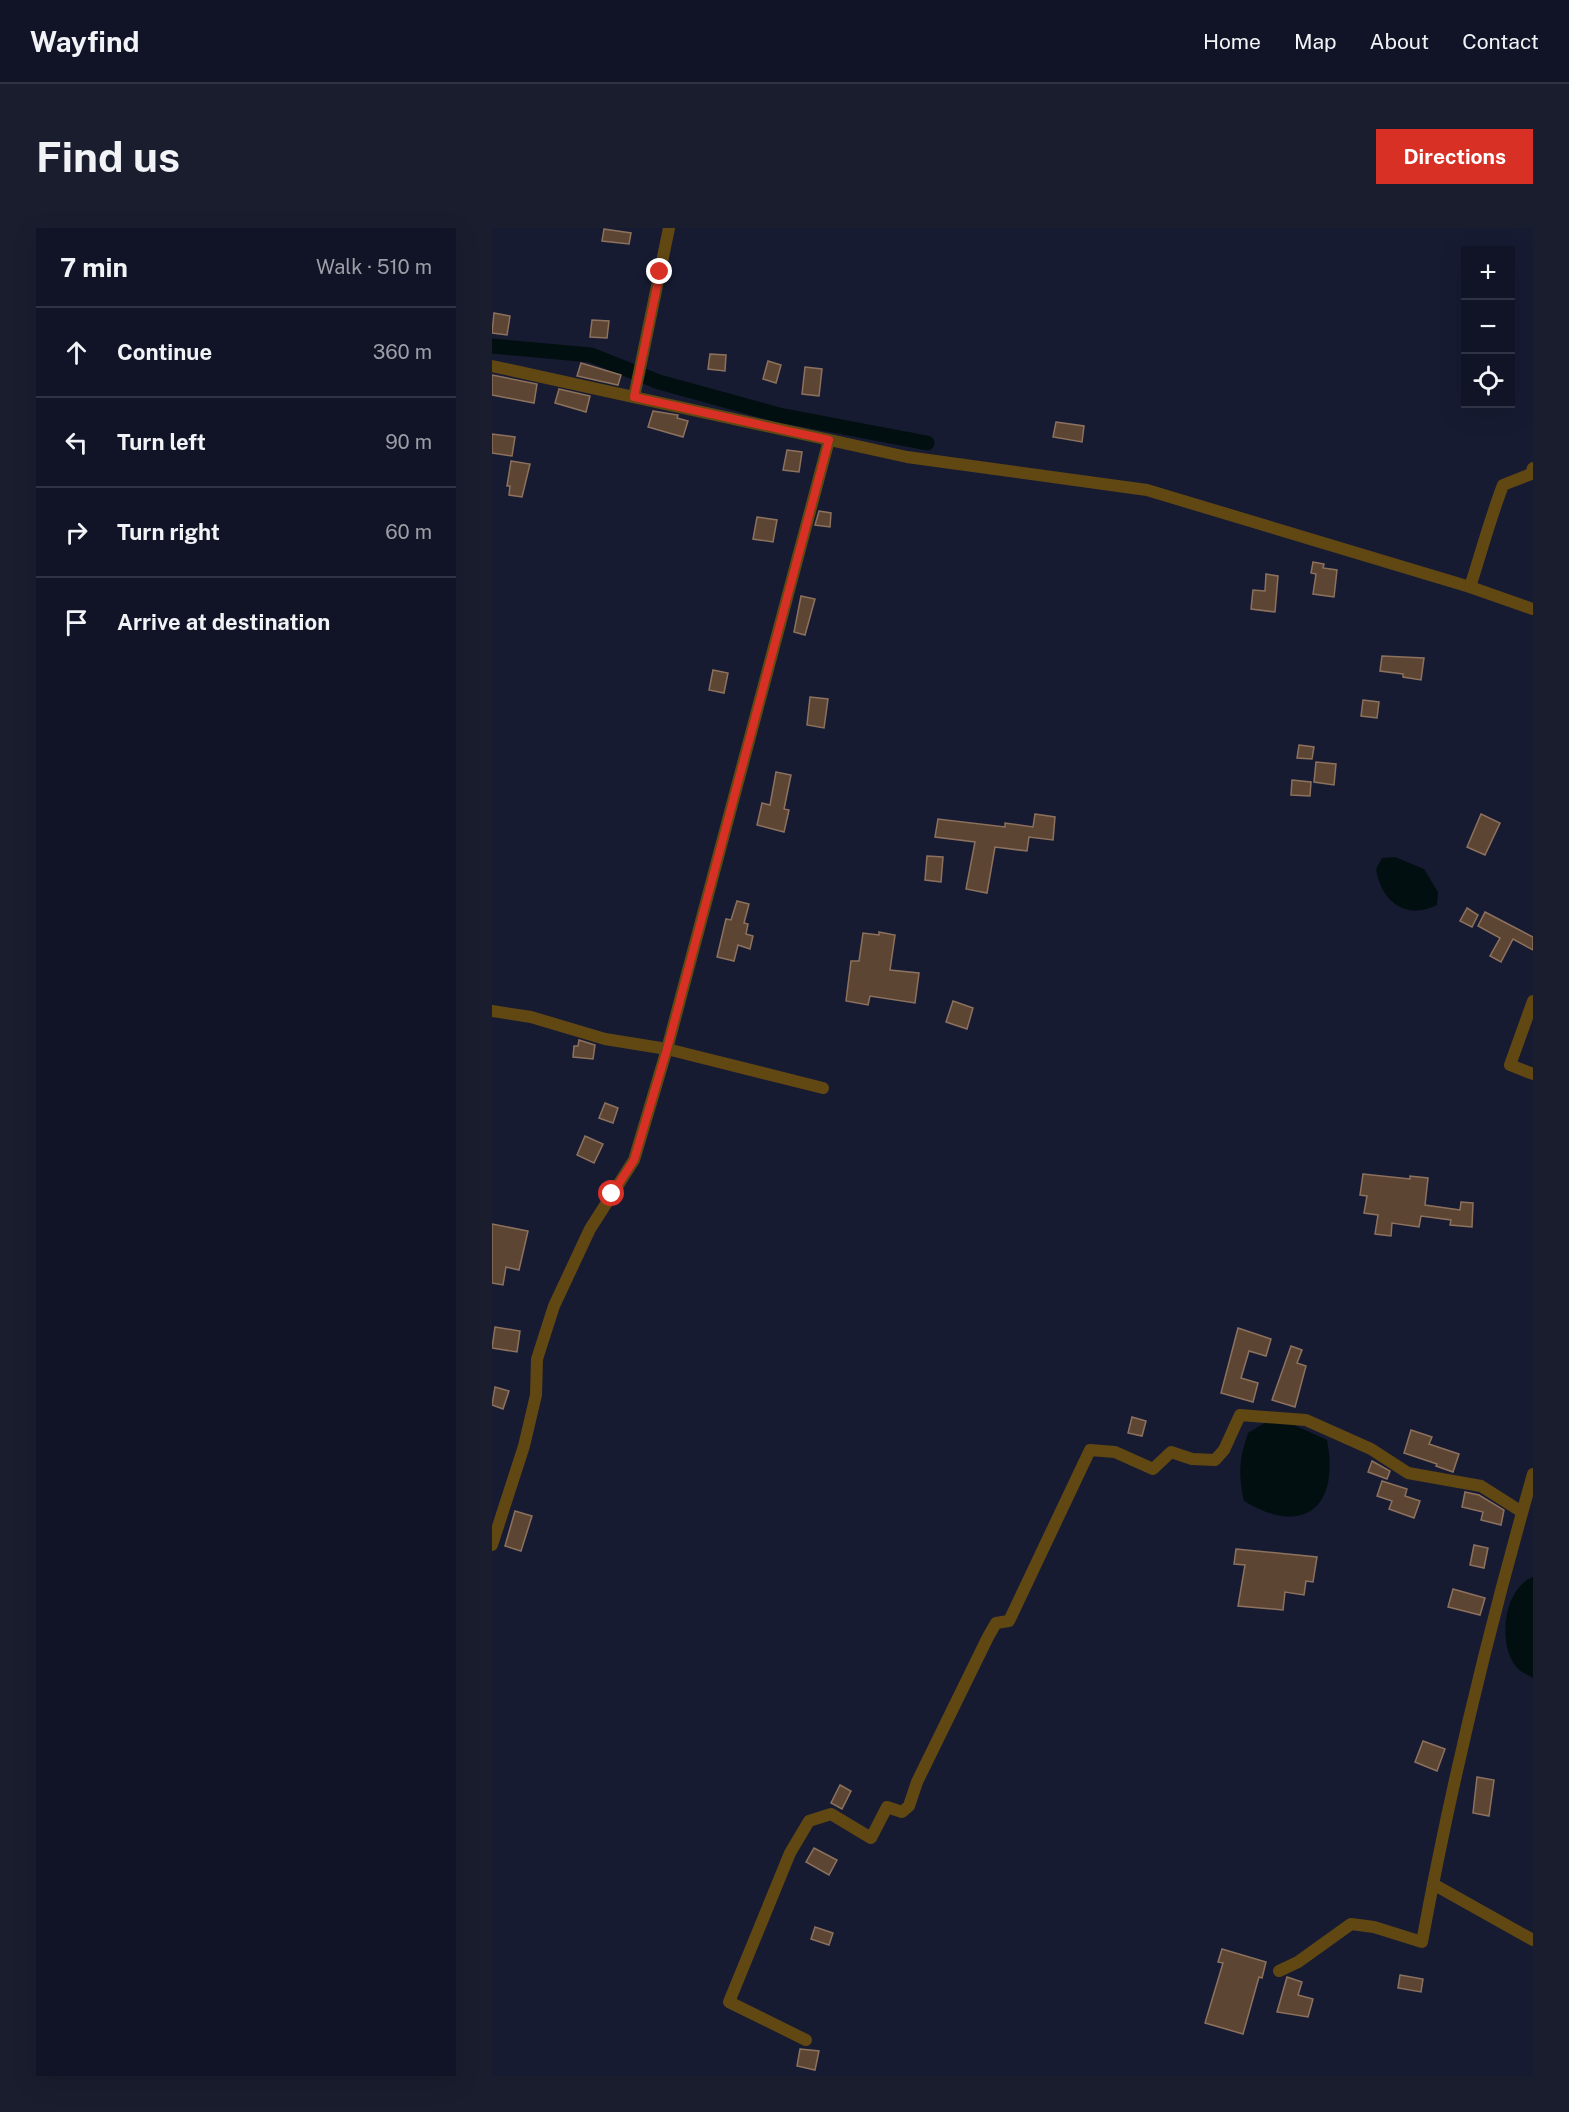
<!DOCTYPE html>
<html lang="en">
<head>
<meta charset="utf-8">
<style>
	:root { --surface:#111426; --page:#1a1d2e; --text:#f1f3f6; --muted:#9c9ea7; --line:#303343; --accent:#d93025 }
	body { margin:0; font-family:"Public Sans",sans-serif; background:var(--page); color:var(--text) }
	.controls { position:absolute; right:18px; top:18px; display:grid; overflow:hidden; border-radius:0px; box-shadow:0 6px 24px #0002 }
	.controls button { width:54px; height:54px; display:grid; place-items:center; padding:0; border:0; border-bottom:2px solid var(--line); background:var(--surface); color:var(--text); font:30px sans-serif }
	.stop { position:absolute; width:18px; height:18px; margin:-14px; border:4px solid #d93025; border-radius:50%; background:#fff }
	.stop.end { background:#d93025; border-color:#fff; box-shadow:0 2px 6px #0008 }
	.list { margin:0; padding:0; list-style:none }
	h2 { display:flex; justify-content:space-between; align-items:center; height:78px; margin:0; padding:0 24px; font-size:26px }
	h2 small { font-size:20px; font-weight:400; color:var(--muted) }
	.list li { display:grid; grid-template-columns:39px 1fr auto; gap:18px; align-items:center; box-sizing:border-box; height:90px; padding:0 24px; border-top:2px solid var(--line) }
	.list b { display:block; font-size:22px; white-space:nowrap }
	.list em { font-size:20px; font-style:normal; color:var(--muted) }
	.icon { flex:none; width:33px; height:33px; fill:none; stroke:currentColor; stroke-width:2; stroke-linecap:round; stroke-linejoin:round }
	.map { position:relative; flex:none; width:1041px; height:1848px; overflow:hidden; border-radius:0px }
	header { display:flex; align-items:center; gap:36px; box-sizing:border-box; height:84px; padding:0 30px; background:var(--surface); border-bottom:2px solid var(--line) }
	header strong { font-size:28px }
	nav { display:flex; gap:33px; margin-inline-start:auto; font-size:21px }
	.intro { display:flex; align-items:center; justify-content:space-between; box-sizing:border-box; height:144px; padding:0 36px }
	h1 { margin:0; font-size:42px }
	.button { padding:15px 27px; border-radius:0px; background:var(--accent); color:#fff; font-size:21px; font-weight:700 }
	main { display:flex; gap:36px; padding:0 36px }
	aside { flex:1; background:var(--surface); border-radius:0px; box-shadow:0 6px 24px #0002 }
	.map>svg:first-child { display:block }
	.water { fill:#020f10 }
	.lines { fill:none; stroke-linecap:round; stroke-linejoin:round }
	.canal { stroke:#020f10; stroke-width:15 }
	.building { fill:#5d4533; stroke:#8c725e; stroke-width:1.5 }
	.street { stroke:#614813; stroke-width:12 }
	.route { stroke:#d93025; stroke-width:8 }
</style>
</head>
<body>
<header>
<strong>Wayfind</strong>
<nav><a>Home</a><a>Map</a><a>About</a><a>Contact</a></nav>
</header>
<div class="intro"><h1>Find us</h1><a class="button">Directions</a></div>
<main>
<aside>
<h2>7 min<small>Walk · 510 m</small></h2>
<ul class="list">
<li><svg class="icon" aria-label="ahead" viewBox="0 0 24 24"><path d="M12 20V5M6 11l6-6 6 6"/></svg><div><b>Continue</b></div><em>360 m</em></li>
<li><svg class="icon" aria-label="left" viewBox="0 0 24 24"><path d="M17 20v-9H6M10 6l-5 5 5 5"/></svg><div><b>Turn left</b></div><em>90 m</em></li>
<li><svg class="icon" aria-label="right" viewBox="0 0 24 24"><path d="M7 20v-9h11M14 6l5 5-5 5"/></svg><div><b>Turn right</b></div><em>60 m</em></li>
<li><svg class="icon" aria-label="arrive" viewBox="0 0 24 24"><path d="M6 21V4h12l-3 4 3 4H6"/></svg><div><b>Arrive at destination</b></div></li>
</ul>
</aside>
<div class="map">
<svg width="1041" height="1848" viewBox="0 0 1041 1848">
	<rect width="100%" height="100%" fill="#171b32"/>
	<g class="water">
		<path d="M903,629L932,641L946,664L945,677C913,693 889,673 884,641L890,630Z"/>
		<path d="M774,1194L800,1196L835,1212C848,1278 813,1310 752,1273C746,1245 747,1232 756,1205Z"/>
		<path d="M1041,1349V1450C1036,1447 1029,1444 1025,1440C1005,1417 1011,1361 1041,1349Z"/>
	</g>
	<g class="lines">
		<polyline class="canal" points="0,118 99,127 167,154 287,187 435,215"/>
	</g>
	<g class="building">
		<polygon points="112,1 139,5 137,16 110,13"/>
		<polygon points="2,85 18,88 15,107 0,105"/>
		<polygon points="100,92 117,93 115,110 98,109"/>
		<polygon points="218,126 234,127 233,143 216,141"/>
		<polygon points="276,133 289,137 284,155 271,151"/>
		<polygon points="89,135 129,147 126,157 85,148"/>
		<polygon points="313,139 330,141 327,168 310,166"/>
		<polygon points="0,147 45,156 42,175 0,167"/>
		<polygon points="67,161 98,168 94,184 63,175"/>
		<polygon points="161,183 186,187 185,190 196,193 191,209 156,199"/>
		<polygon points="564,194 592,198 590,214 561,209"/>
		<polygon points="0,206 23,209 20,228 0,225"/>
		<polygon points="295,222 310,224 307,244 291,242"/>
		<polygon points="19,233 38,236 30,269 17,267 18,258 15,258"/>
		<polygon points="327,283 339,285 338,299 323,297"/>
		<polygon points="265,289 285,292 281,314 261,311"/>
		<polygon points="821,334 832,336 831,340 845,342 842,369 821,366 824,346 819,345"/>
		<polygon points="774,346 786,348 783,384 759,381 761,362 773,363"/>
		<polygon points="309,368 323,371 313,407 302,404"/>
		<polygon points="890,428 932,430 929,452 911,449 911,446 888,443"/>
		<polygon points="221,442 236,445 232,465 217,462"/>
		<polygon points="318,469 336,471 332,500 315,497"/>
		<polygon points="871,472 887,474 885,490 869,488"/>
		<polygon points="807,517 822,519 820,531 805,530"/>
		<polygon points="824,534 844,536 842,557 822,554"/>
		<polygon points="284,544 299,547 292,581 297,582 292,604 265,597 270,575 278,577"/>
		<polygon points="800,552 819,554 818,568 799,567"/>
		<polygon points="543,586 563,589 561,612 537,609 535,623 503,619 495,665 474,661 483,614 443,609 446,591 513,599 513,595 541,599"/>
		<polygon points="989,586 1008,595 993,627 975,619"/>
		<polygon points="435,628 451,629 449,654 433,652"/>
		<polygon points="245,673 257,676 252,695 256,696 254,706 261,708 258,721 246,717 242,733 225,729 234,691 239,692"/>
		<polygon points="975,680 986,687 980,699 968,693"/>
		<polygon points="993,684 1041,709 1041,722 1021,711 1009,734 998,728 1008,710 986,698"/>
		<polygon points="387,704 403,707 398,742 427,745 423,775 378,768 376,777 354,773 359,733 367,733 371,705 387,707"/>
		<polygon points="461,773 481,780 475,801 454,794"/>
		<polygon points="87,812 103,817 101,831 81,829 82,818 86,818"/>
		<polygon points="113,875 126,880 121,895 107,890"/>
		<polygon points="93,908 111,916 102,935 85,927"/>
		<polygon points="871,946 918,951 918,948 936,950 933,977 968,982 969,974 981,975 980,999 958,997 959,992 929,988 927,999 900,995 899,1008 883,1006 886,987 872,985 875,968 868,967"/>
		<polygon points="0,996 36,1003 27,1042 14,1039 11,1057 0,1055"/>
		<polygon points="3,1099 28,1103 25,1124 0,1120"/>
		<polygon points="746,1100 779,1111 774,1128 757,1123 749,1150 766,1155 761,1174 729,1165"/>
		<polygon points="799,1118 810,1122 805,1135 814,1138 803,1179 780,1172"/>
		<polygon points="3,1159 17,1163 11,1181 0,1177"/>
		<polygon points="640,1189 654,1193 650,1208 636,1205"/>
		<polygon points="919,1202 940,1209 937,1216 967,1226 961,1244 944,1238 945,1236 912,1225"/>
		<polygon points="880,1233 898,1243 895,1251 876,1244"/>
		<polygon points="890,1253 915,1261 913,1268 928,1273 922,1290 897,1281 900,1273 885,1268"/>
		<polygon points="973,1264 987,1267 1012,1282 1009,1297 989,1292 991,1284 970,1279"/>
		<polygon points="23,1283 40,1288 29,1323 13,1318"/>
		<polygon points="982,1317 996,1320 992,1340 978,1337"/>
		<polygon points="744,1321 825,1329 821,1354 814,1353 812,1367 793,1364 791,1382 746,1378 753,1337 742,1336"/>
		<polygon points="961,1361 993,1370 988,1387 956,1379"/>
		<polygon points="931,1513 953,1521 945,1543 923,1534"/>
		<polygon points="985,1549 1002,1552 997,1588 981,1585"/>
		<polygon points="348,1557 359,1563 350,1581 339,1575"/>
		<polygon points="322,1620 345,1632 337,1647 314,1634"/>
		<polygon points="323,1699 341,1705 337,1717 319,1711"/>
		<polygon points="730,1721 774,1734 770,1750 767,1749 751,1806 713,1795 731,1735 726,1734"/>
		<polygon points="908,1747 931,1751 929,1764 906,1760"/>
		<polygon points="795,1749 810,1754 806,1767 821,1771 816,1789 785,1784"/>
		<polygon points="308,1821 327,1823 323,1842 305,1838"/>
	</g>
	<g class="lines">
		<g class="street">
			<polyline points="0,138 415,229 655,262 978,359 1041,381"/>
			<polyline points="142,169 177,0"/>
			<path d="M978,359C989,325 998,291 1011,257L1039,246L1041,240"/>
			<polyline points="1041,773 1018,837 1041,846"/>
			<polyline points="0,783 39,789 113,811 175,821 142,932 98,1001 62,1078 45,1131 44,1167 32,1218 0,1317"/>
			<polyline points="331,860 175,821 337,212"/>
			<polyline points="941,1656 1041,1712"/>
			<path d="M787,1743L806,1734L859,1696L882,1699L930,1714C959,1556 997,1400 1041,1246"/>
			<polyline points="314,1812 237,1774 298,1625 317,1593 339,1586 379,1610 395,1579 410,1584 417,1578 425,1554 496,1409 504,1395 517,1393 598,1222 623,1224 661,1241 679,1224 700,1231 723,1232 732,1222 748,1187 814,1192 879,1221 916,1245 989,1258 1030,1284"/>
		</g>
	</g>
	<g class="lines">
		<polyline class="route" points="120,966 142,932 175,821 337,212 142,169 168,44"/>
	</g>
</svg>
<div class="controls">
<button>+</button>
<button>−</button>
<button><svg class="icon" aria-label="locate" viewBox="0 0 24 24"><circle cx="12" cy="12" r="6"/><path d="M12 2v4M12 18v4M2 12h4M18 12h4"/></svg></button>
</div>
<div class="stop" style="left:120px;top:966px"></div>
<div class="stop end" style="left:168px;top:44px"></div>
</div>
</main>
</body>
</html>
